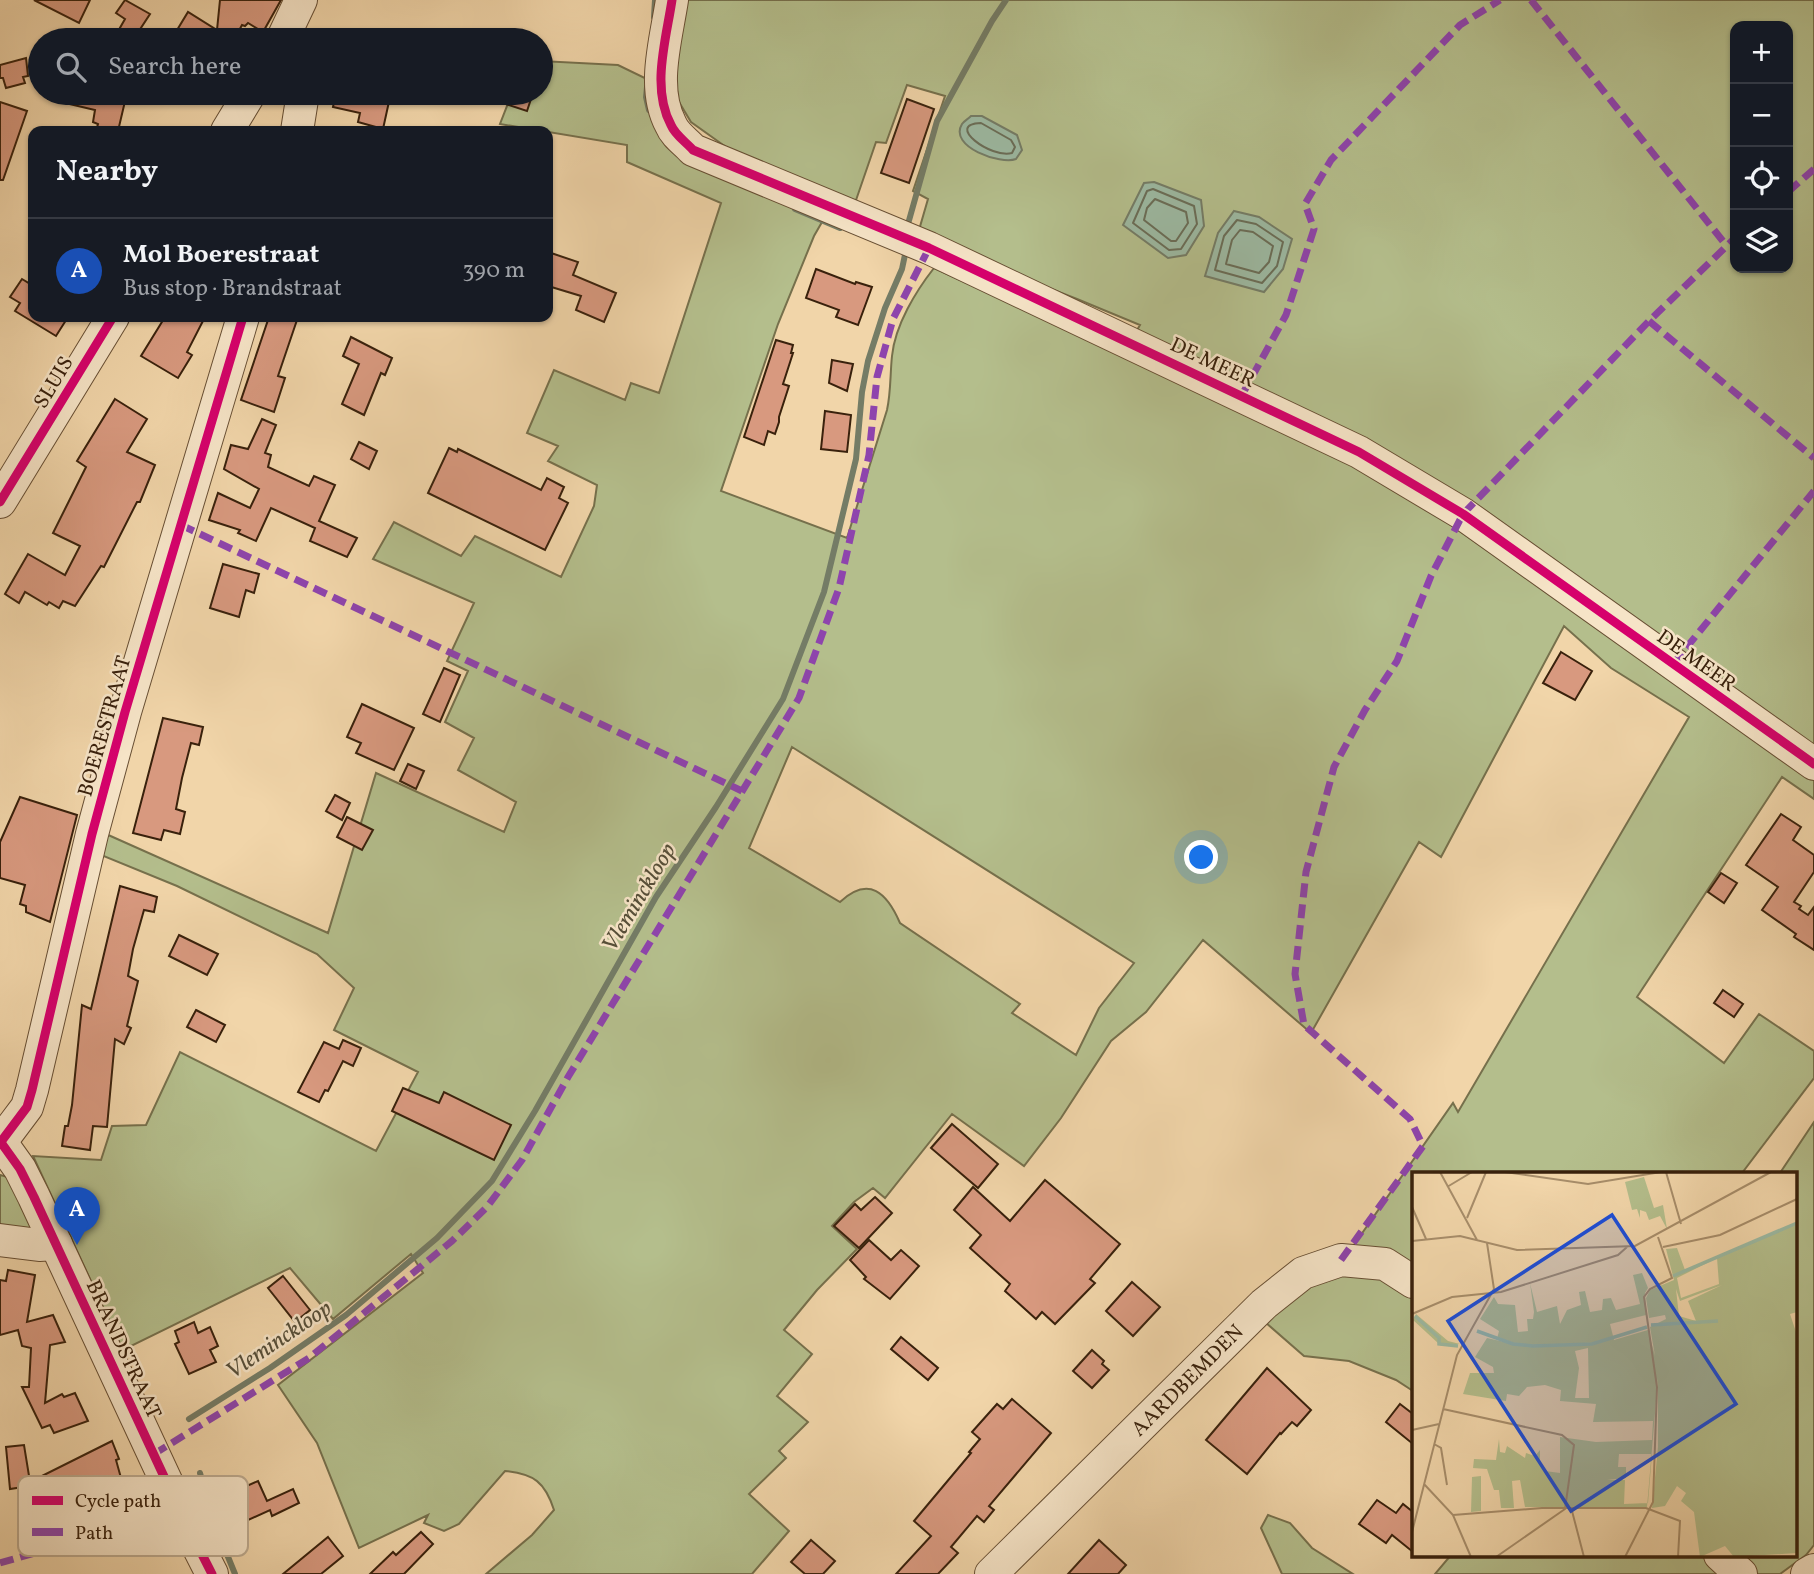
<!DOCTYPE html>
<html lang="en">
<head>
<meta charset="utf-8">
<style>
	:root { --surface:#171b24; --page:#242831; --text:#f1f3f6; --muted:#9ea1a6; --line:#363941; --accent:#b45309 }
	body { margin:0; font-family:Vollkorn,serif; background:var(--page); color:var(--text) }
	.controls { position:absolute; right:21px; top:21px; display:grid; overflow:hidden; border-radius:14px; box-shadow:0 2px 5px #0004 }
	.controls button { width:63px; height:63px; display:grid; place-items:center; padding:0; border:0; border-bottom:2px solid var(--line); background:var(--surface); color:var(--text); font:35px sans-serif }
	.you { position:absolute; left:1202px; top:858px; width:24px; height:24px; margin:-18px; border:5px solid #fff; border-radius:50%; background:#1a73e8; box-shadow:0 0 0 10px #1a73e833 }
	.badge { display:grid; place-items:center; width:46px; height:46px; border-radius:50%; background:var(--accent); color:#fff; font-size:23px; font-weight:700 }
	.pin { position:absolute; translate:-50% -58px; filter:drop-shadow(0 2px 4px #0008) }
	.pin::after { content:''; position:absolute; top:37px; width:24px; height:21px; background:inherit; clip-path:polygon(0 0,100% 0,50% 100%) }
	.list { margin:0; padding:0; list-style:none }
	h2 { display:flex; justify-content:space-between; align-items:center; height:91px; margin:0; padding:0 28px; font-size:30px }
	h2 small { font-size:23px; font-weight:400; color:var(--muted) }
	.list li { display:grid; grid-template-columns:46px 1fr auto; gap:21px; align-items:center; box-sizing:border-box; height:105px; padding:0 28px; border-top:2px solid var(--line) }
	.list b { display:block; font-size:26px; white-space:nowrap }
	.list p { margin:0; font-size:23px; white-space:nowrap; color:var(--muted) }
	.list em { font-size:23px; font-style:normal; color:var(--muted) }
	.icon { flex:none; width:38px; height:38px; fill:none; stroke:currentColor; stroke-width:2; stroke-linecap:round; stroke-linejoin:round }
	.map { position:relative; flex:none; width:1814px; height:1574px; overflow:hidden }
	.search { position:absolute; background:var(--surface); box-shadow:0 2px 5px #0004; left:28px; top:28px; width:525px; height:77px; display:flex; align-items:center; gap:18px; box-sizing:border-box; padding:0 24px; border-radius:38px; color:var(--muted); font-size:26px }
	.panel { position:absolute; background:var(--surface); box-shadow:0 2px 5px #0004; left:28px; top:126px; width:525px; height:196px; border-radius:14px }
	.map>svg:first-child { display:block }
	.green { fill:#b4be8c; stroke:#76704c; stroke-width:2; fill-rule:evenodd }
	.water { fill:#9cb9a2; stroke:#747c66; stroke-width:2 }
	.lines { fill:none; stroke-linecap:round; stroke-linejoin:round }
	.shore { stroke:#6a6d57; stroke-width:2 }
	.stream { stroke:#747c66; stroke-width:6 }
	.building { fill:#d8997f; stroke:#39210c; stroke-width:2 }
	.minor-casing { stroke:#674e33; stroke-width:34 }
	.minor { stroke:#f6e4c7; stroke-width:32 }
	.quiet { stroke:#8e44ad; stroke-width:7; stroke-dasharray:14 7; stroke-linecap:butt }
	.cycleway-casing { stroke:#f6e4c7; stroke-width:13 }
	.cycleway { stroke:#d6006c; stroke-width:9 }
	.labels { text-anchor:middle; stroke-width:5; stroke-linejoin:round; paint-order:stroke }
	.street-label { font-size:21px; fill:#39210c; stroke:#f6e4c7 }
	.water-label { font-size:23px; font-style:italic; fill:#574f39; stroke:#f6e4c7 }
	.inset-river { fill:none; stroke:#9cb9a2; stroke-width:3.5 }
	.inset-road { fill:none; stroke:#a78d6a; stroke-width:2 }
	.view { fill:#1d4ed8; fill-opacity:0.15; stroke:#1d4ed8; stroke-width:3.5 }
	.inset-edge { fill:none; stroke:#39210c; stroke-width:3.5 }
	.key { fill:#f6e4c7; stroke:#bdaa8f; stroke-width:2 }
	.key-label { font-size:19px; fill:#39210c }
</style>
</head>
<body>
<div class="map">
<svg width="1814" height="1574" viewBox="0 0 1814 1574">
	<rect width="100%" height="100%" fill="#f1d5a9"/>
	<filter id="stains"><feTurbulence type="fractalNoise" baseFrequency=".00286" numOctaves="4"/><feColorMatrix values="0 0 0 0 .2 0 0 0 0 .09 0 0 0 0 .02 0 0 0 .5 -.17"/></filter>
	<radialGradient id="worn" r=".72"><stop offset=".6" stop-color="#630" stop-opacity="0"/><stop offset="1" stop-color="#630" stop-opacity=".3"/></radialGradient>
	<g class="green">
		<path d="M682,0H1814V750L1366,466L1814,777V799L1782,777L1637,997L1724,1063L1759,1014L1814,1051V1078L1742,1173H1413V1391L1396,1380L1349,1361L1304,1356L1265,1322L1297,1292L1335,1272L1453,1103L1458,1112L1689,717L1611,668L1564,626L1441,857L1419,842L1311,1033L1203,940L1146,1012L1111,1041L1061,1118L1024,1166L952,1114L885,1198L873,1188L854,1202L832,1226L857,1249L817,1290L784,1330L812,1354L777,1396L808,1422L779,1451L786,1458L749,1494L789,1531L752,1574H486L532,1535L554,1510C545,1482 534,1474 505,1471L459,1524L444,1531L424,1523L428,1515L359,1548L317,1443L278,1385L423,1273L411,1254L333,1319L290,1268L123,1350L33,1156L101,1160L112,1126L146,1125L180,1052L376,1151L418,1072L334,1030L354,988L317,954L177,886L101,855L106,834L328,933L376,773L504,832L516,802L458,770L474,738L445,722L468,671L447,661L474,603L373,559L394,522L461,556L475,536L561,577L594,506L597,485L548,461L558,446L527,433L554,370L625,400L631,383L659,393L721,203L627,162V145L500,124L512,93H541V61L618,65L653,82L667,124L826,215L814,236L778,324L721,491L847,538L887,410C891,392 890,375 892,356C895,325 916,291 934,268L1123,354L1140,325L1077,299L917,237L928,199L913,191L945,96L907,85L886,143L876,142L854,206L733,152L691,122L679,102L670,75ZM1735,26H1788V268H1735ZM792,747L1134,963L1099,1008L1076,1055L1012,1013L1020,1004L900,923C887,893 869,875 840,902L749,848Z"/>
		<polygon points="1814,1122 1814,1545 1806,1555 1780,1574 1435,1574 1451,1555 1795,1555 1795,1173 1780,1173"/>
		<polygon points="0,1175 8,1177 36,1233 0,1235"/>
		<polygon points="1268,1515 1290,1523 1312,1548 1353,1574 1282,1574 1261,1528"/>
	</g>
	<g class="water">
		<path d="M971,116H982L1017,135L1022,150L1016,159C1001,165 948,147 962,124C964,121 968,119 971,116Z"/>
		<polygon points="1154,182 1201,200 1204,226 1186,255 1168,258 1123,225 1144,183"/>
		<polygon points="1234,211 1259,217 1292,239 1283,269 1264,292 1205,276 1218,233"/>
	</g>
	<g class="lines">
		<g class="shore">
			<path d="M981,123L1011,140L1015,147L1012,153C991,159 944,124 981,123Z"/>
			<polygon points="1153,189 1194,206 1197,224 1181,249 1169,250 1133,223 1147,191"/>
			<polygon points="1155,199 1186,212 1188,223 1176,241 1171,241 1144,220 1147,208"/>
			<polygon points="1237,220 1256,224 1283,242 1277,266 1262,283 1215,270 1224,236"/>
			<polygon points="1240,230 1253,232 1273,246 1269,262 1259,273 1226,264 1232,240"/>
		</g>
		<g class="stream">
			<polyline points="654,17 655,0"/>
			<polyline points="647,87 646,97 649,110"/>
			<polyline points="795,209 840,228"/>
			<polyline points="908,224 937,121 992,21 1006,0"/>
			<polyline points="189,1419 270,1368 346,1315 437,1238 492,1181 535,1111 656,897 716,807 783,699 824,592 856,459 862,392 868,361 885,308 902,269 906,250"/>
			<polyline points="200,1473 213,1520 235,1574"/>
		</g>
	</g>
	<g class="building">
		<polygon points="34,0 90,0 79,23"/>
		<polygon points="125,0 150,14 133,40 113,40 125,19 116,13"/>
		<polygon points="220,0 281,0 263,32 248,23 245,26 242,25 234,40 171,40 188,12 217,30"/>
		<polygon points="26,58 28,76 23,77 25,83 6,88 3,78 0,78 0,65"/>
		<polygon points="49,93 110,93 126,97 118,131 96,131 98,124 93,122 95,110 48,99"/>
		<polygon points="336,93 372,93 390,97 383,129 358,122 360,113 333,107"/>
		<polygon points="481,93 533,93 527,111 481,96"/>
		<polygon points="907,99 934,109 909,183 881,173"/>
		<polygon points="0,102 27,111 3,180 0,180"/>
		<polygon points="551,253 578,262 573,275 616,293 604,322 576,310 581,296 548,286 548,262"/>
		<polygon points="816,269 855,284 856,282 872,287 858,325 836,317 839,310 806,298"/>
		<polygon points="22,279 32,285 33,283 33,317 68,317 56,336 15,311 20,303 10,297"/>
		<polygon points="165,317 205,317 187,352 192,355 178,378 141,356"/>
		<polygon points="269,317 298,317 278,376 285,378 274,412 241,400"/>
		<polygon points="351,337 392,358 385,375 381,373 364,415 342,404 359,364 343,356"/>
		<polygon points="776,340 793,345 791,353 793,353 783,384 789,386 779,417 779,422 775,434 768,431 764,445 744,437"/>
		<polygon points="832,360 853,364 847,391 829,383"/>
		<polygon points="115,399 147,419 127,452 155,465 140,502 137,502 104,567 101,566 75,606 63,601 59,608 49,602 47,605 25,592 19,603 5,594 28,554 65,575 80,546 53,533 86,467 77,461"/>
		<polygon points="825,411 851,415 847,452 821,449"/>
		<polygon points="262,419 276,425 265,453 271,455 268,467 309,486 314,476 335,485 319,521 357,538 347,557 310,541 315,528 271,508 256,541 238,533 240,530 209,520 218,493 250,508 259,489 224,469 231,445 248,449"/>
		<polygon points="359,442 377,451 369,469 351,459"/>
		<polygon points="449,448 457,452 458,449 541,490 547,478 564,487 559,498 568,503 545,550 428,493"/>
		<polygon points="223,564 259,574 254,593 246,590 239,617 210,608"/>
		<polygon points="1561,652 1592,671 1575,700 1543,683"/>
		<polygon points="444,668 460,675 440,722 423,714"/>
		<polygon points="362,704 414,728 394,770 356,753 361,743 347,737"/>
		<polygon points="163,718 203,727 199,745 191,743 182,778 176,809 185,812 180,834 164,830 161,840 133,833"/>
		<polygon points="408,764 424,771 416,789 400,781"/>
		<polygon points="335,795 350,803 342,820 326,811"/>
		<polygon points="20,797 77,815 50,922 26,912 26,906 20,904 25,885 0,878 0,842"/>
		<polygon points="1781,814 1801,827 1793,840 1814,855 1814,872 1794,902 1801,906 1799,909 1808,915 1814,907 1814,950 1794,937 1796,934 1762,910 1778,887 1746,865"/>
		<polygon points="347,817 373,830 362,850 337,837"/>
		<polygon points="1721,873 1737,883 1724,903 1708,892"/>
		<polygon points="120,886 157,897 154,912 144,910 133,949 128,976 138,981 127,1026 131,1028 124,1044 115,1039 107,1127 93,1126 90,1150 62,1146 65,1126 68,1126 72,1105 82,1005 91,1009"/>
		<polygon points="179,935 218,954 207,975 169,956"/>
		<polygon points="1723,990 1743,1004 1734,1017 1714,1003"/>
		<polygon points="196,1010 225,1025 216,1042 187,1027"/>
		<polygon points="343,1040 361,1048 353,1066 343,1061 328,1091 325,1090 319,1102 298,1092 324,1042 339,1049"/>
		<polygon points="403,1088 439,1103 444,1092 511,1125 494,1160 392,1111"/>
		<polygon points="952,1124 998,1164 978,1188 931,1148"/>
		<polygon points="1045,1180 1120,1244 1090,1279 1095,1283 1055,1324 1042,1312 1036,1319 1005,1291 1010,1284 970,1248 981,1235 954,1210 973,1187 1010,1221"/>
		<polygon points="875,1197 892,1213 859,1248 834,1226 855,1204 861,1210"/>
		<polygon points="869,1240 891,1260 901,1250 919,1266 890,1299 864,1279 866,1277 850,1260"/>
		<polygon points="8,1270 35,1275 27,1322 53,1315 65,1342 50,1345 45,1403 62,1394 64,1397 75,1393 88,1421 54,1433 50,1425 42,1428 22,1387 29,1387 31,1348 22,1346 18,1330 0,1335 0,1280 6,1281"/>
		<polygon points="283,1276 310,1310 295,1322 268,1288"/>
		<polygon points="1132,1282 1160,1307 1133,1336 1106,1311"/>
		<polygon points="194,1322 198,1333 210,1327 218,1346 210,1350 216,1362 189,1374 175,1344 179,1342 175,1331"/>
		<polygon points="901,1337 938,1368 928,1380 891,1349"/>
		<polygon points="1092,1350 1104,1361 1102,1364 1109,1370 1092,1388 1073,1371"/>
		<polygon points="1267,1368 1311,1410 1297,1426 1292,1422 1281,1434 1280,1433 1247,1474 1206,1440"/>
		<polygon points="1012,1399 1051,1433 989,1506 994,1510 984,1522 977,1516 951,1547 958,1553 938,1574 896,1574 931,1536 914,1521 971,1453 969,1452 980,1439 972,1432 997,1404 1003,1409"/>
		<polygon points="1400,1404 1413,1414 1413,1444 1386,1422"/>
		<polygon points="112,1441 119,1459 116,1460 131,1514 107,1521 109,1527 73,1537 68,1521 97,1513 86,1477 10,1489 6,1447 24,1445 30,1482"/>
		<polygon points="258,1481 267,1501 293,1489 299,1503 272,1516 270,1510 246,1521 233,1492"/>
		<polygon points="1377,1500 1396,1513 1403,1504 1413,1512 1413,1552 1392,1535 1386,1543 1359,1524"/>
		<polygon points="421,1532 433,1544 404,1574 370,1574 393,1552 396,1555"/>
		<polygon points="328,1537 343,1556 321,1574 283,1574"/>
		<polygon points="811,1540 835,1561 823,1574 805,1574 791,1562"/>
		<polygon points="1099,1540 1126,1565 1118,1574 1068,1574"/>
	</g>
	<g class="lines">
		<defs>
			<g id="minor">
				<path d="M672,0C666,40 651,88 671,125C675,135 686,142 693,150L929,248L1359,452L1463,514L1814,764"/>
				<polyline points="282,40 301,0"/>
				<polyline points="227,131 250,93"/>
				<polyline points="297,131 303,93"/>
				<polyline points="0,502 113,317"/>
				<polyline points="0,1141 20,1169 34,1197 180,1511 212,1574"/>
				<polyline points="0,1143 27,1107 32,1090 92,834 125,712 243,317"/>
				<polyline points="0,1240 39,1245 56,1244"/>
				<polyline points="1720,1555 1741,1574"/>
				<polyline points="991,1574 1264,1304 1303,1273 1341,1260 1385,1264 1413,1282"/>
				<polyline points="1807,1574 1814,1570"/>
			</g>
		</defs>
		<use href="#minor" class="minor-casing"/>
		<use href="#minor" class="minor"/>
		<g class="quiet">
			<polyline points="1531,0 1726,245"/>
			<polyline points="1788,192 1814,169"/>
			<polyline points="1649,321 1814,458"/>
			<polyline points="1242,395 1286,315 1314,229 1305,204 1331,160 1460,25 1500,0"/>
			<polyline points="181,525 742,791"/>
			<polyline points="1673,664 1814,491"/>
			<polyline points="1341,1260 1423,1146 1410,1119 1304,1025 1295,974 1306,872 1334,767 1365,710 1397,661 1431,576 1463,514 1649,321 1735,238"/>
			<polyline points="154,1454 309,1358 452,1241 487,1207 522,1160 568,1077 799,698 839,588 869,455 877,377 893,319 929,248"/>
			<polyline points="0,1563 180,1511"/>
		</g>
		<defs>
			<g id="cycleway">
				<path d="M672,0C666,40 651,88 671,125C675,135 686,142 693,150L929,248L1359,452L1463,514L1814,764"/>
				<polyline points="0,502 113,317"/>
				<polyline points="0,1141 20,1169 34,1197 180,1511 212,1574"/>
				<polyline points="0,1143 27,1107 32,1090 92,834 125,712 243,317"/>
			</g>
		</defs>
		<use href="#cycleway" class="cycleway-casing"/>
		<use href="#cycleway" class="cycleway"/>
	</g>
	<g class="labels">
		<g class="street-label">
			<text transform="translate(1213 362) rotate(25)" y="7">DE MEER</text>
			<text transform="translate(53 382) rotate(-59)" y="7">SLUIS</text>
			<text transform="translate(1697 660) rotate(35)" y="7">DE MEER</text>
			<text transform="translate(104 726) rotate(-74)" y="7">BOERESTRAAT</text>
			<text transform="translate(124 1349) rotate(65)" y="7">BRANDSTRAAT</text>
			<text transform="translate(1187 1380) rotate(-45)" y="7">AARDBEMDEN</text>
		</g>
		<g class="water-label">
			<text transform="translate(638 897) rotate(-59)" y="8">Vleminckloop</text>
			<text transform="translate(278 1339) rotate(-34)" y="8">Vleminckloop</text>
		</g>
	</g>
	<g transform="translate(1412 1172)">
		<rect width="385" height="385" fill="#f1d5a9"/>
		<path d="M232,5L242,36L251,33L255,57L248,44L237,48L234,40L228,38V46L225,37L220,38L213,10ZM385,52V140L378,142L385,163V381L322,385L313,374L288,385L282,340L269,329L274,321L265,314L253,334L240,336L246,275V206L235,335H113L108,308L100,309L102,336H89L87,318H82L75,297L61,296L62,287L84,288L87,267L88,280L93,281L95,274L113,286L114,281L123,284L128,278V292L133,299L148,301V265L184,270L240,268L241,249L181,250L184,232L148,229L149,218L133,213L115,215L107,224L95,222L94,229L51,222L58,201H82L81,195L63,185L75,166L97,171L85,167L87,159L68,147L82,125L86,132L103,133L106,160L116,159L115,147H121L122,140L118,111L125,140L145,134L148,152L155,138L169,133L167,120L173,119L178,140L190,138L191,127L199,126L204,138L228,132L221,103L230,101L236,116L233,121L234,143L198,152L202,168L236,158L243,184L238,155L254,147L253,143L237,146L234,126L238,118L262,108L254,77L265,76L273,98ZM305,86L307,112L269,126L265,106ZM310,113L276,129L284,149L267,144L264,117L268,129ZM176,176L177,226H163L167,196L163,179ZM207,282H240L236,331L212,332L213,308H195L214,306V295H206ZM4,142L36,169L48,172H27L1,148ZM69,304V339L59,340L60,305Z" fill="#b4be8c" fill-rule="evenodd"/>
		<path class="inset-river" d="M261,104L385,51M3,144L27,166V172L46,174M239,153L306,149M65,159L101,172L121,174L180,172L235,155"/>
		<path class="inset-road" d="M28,0L65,68M93,0L176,12L249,0M254,0L269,52M35,15L60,0M0,35L14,67M55,46L74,0M0,69L48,64L105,78L223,74L359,0M251,75L308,63L385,27M0,142L40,125L89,120L206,83L215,75M31,237L150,263L162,273L153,337L84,385M0,258L27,252M22,272L29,276L35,313M12,312L41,343L59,385M160,339L172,385M41,343L130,336H234L268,349L266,385M0,360L45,183L82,117L75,71M213,385L241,330L245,215L232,125L238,117L260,106L246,65"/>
		<path class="view" d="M200,43L324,232L159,339L36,149Z"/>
		<rect width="385" height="385" class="inset-edge"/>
	</g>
	<rect x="18" y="1476" width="230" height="80" rx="10" class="key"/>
	<rect x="32" y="1496" width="31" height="9" fill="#d6006c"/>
	<rect x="32" y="1528" width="31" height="8" fill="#8e44ad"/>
	<g class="key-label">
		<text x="75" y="1507">Cycle path</text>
		<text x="75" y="1539">Path</text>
	</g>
	<rect width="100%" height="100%" filter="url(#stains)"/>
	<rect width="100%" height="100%" fill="url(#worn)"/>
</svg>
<div class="controls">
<button>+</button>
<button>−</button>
<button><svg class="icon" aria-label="locate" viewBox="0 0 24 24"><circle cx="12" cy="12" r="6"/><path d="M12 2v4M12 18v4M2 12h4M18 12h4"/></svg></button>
<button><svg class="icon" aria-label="layers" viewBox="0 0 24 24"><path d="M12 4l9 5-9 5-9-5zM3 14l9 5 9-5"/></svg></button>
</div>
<div class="you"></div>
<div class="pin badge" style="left:77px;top:1245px;background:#1a4fb4">A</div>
<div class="search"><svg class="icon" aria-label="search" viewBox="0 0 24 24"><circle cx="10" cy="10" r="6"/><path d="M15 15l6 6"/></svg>Search here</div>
<section class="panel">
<h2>Nearby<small></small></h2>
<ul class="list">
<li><span class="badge" style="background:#1a4fb4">A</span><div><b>Mol Boerestraat</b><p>Bus stop · Brandstraat</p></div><em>390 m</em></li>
</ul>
</section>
</div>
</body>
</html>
